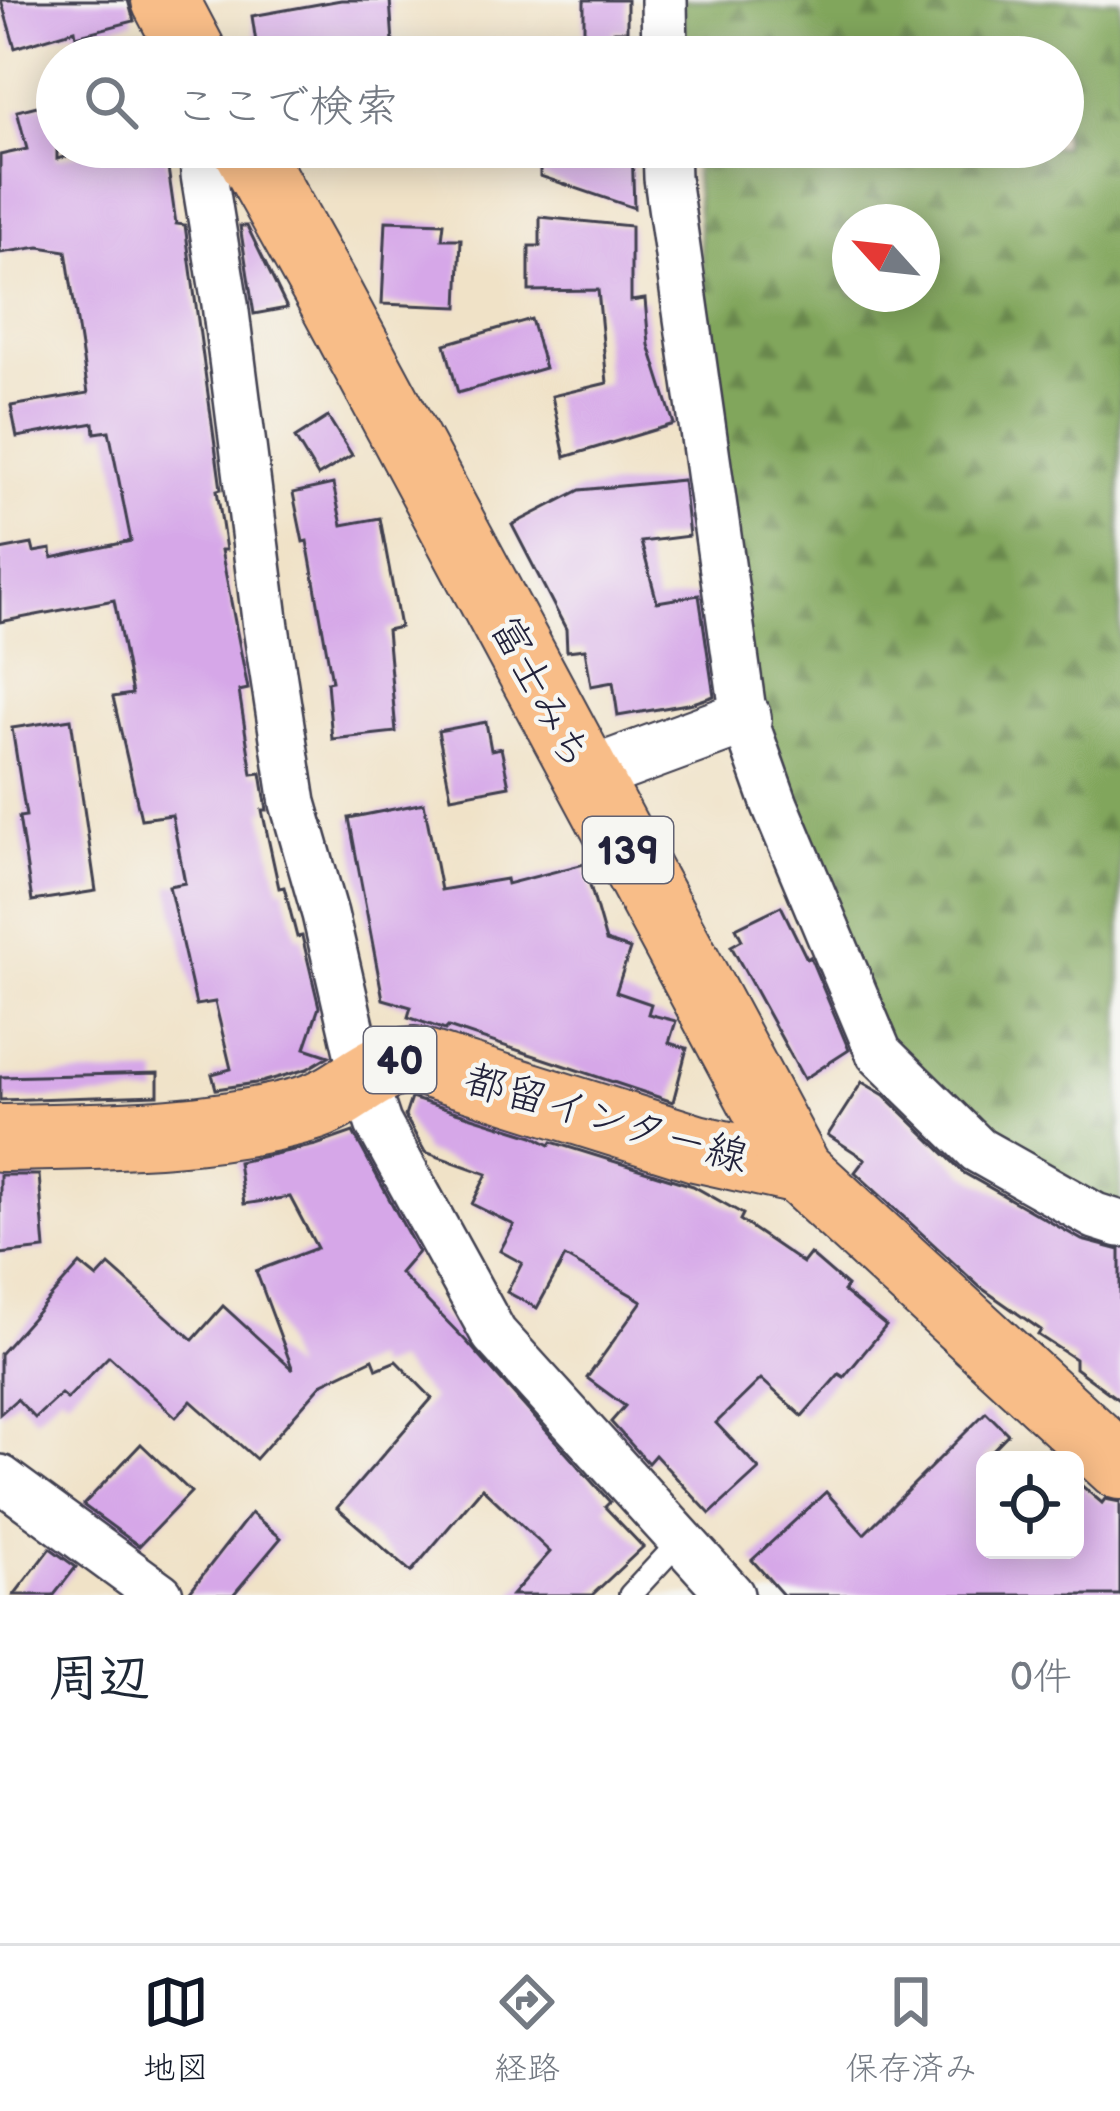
<!DOCTYPE html>
<html lang="ja">
<head>
<meta charset="utf-8">
<style>
	:root { --surface:#fff; --page:#f2f2f3; --text:#1f2937; --muted:#747a83; --line:#e0e1e3; --accent:#111827 }
	body { margin:0; font-family:"Balsamiq Sans","Klee One",sans-serif; background:var(--page); color:var(--text) }
	.controls { position:absolute; right:36px; bottom:36px; display:grid; overflow:hidden; border-radius:18px; box-shadow:0 6px 30px #0003 }
	.controls button { width:108px; height:108px; display:grid; place-items:center; padding:0; border:0; border-bottom:3px solid var(--line); background:var(--surface); color:var(--text); font:60px sans-serif }
	.compass { position:absolute; left:832px; top:204px; width:108px; height:108px; border-radius:50%; background:var(--surface); box-shadow:0 6px 30px #0003; rotate:297deg }
	.list { margin:0; padding:0; list-style:none }
	h2 { display:flex; justify-content:space-between; align-items:center; height:156px; margin:0; padding:0 48px; font-size:51px }
	h2 small { font-size:39px; font-weight:400; color:var(--muted) }
	.icon { flex:none; width:66px; height:66px; fill:none; stroke:currentColor; stroke-width:2; stroke-linecap:round; stroke-linejoin:round }
	.map { position:relative; flex:none; width:1120px; height:1595px; overflow:hidden }
	.search { position:absolute; background:var(--surface); box-shadow:0 6px 30px #0003; left:36px; right:36px; top:36px; height:132px; display:flex; align-items:center; gap:30px; box-sizing:border-box; padding:0 42px; border-radius:66px; color:var(--muted); font-size:45px }
	.sheet { height:348px; background:var(--surface) }
	nav { display:flex; justify-content:space-around; align-items:center; box-sizing:border-box; height:168px; border-top:3px solid var(--line); background:var(--surface); font-size:33px; color:var(--muted) }
	nav a { display:grid; justify-items:center; gap:6px }
	nav .on { color:var(--accent) }
	.map>svg:first-child { display:block }
	.forest { fill:url(#forest-firs); stroke:#52644c; stroke-width:3; fill-rule:evenodd }
	.building { fill:#d6a7e8 }
	.lines { fill:none; stroke-linecap:round; stroke-linejoin:round }
	.service-casing { stroke:#413f50; stroke-width:26 }
	.minor-casing { stroke:#413f50; stroke-width:50 }
	.tertiary-casing { stroke:#413f50; stroke-width:58 }
	.primary-casing { stroke:#413f50; stroke-width:70 }
	.trunk-casing { stroke:#413f50; stroke-width:70 }
	.service { stroke:#fff; stroke-width:21 }
	.minor { stroke:#fff; stroke-width:45 }
	.tertiary { stroke:#fff; stroke-width:54 }
	.primary { stroke:#f8bd88; stroke-width:66 }
	.trunk { stroke:#f8bd88; stroke-width:66 }
	.labels { text-anchor:middle; stroke-width:9; stroke-linejoin:round; paint-order:stroke }
	.shield { fill:#f6f6f2; stroke:#626272; stroke-width:3 }
	.shield-label { font-size:39px; font-weight:bold; fill:#22223b }
	.street-label { font-size:42px; fill:#22223b; stroke:#f6f6f2 }
</style>
</head>
<body>
<div class="map">
<svg width="1120" height="1595" viewBox="0 0 1120 1595">
	<defs>
		<pattern id="forest-firs" width="22" height="20" patternUnits="userSpaceOnUse" patternTransform="scale(3)"><rect width="22" height="20" fill="#81a65c"/><path d="M5 1l3.5 6h-7zM16 11l3.5 6h-7z" fill="#69874d"/></pattern>
	</defs>
	<rect width="100%" height="100%" fill="#f6f6f2"/>
	<filter id="ink" filterUnits="userSpaceOnUse"><feTurbulence type="fractalNoise" baseFrequency=".00833" numOctaves="2"/><feDisplacementMap in="SourceGraphic" scale="24" xChannelSelector="R" yChannelSelector="G"/><feConvolveMatrix kernelMatrix="1 2 1 2 8 2 1 2 1" color-interpolation-filters="sRGB"/></filter>
	<filter id="wash" filterUnits="userSpaceOnUse"><feTurbulence type="fractalNoise" baseFrequency=".004" numOctaves="4" result="noise"/><feDisplacementMap in="SourceGraphic" scale="48" xChannelSelector="R" yChannelSelector="G"/><feGaussianBlur stdDeviation="2.7" result="paint"/><feColorMatrix in="noise" values="0 0 0 0 0 0 0 0 0 0 0 0 0 0 0 0 0 1.4 0 .05"/><feComposite in="paint" operator="in"/></filter>
	<g filter="url(#wash)">
		<rect width="100%" height="100%" fill="#f0e2c7"/>
		<path class="forest" d="M682,0H1120V1215L1095,1216L879,1053L728,610L693,147H1063V57H686ZM850,222H922V294H850Z"/>
		<g id="blocks">
			<g class="building">
				<polygon points="1,0 128,0 134,21 76,36 75,30 15,48"/>
				<polygon points="341,0 390,0 393,43 380,44 376,57 309,57 315,39 257,49 252,16"/>
				<polygon points="584,0 627,0 627,31 614,31 614,57 584,57"/>
				<polygon points="57,101 57,159 104,147 165,147 176,224 185,225 221,489 217,490 226,550 221,550 248,689 239,691 252,774 261,773 267,810 262,810 279,888 284,887 297,937 302,936 319,1007 305,1048 329,1056 307,1069 262,1082 216,1089 212,1074 231,1069 215,1002 196,1005 169,886 185,883 172,815 141,819 113,697 132,694 114,600 0,622 0,550 32,544 34,552 51,549 52,558 131,541 109,431 95,433 94,423 17,437 11,406 88,393 66,251 39,247 0,253 0,155 27,149 17,111"/>
				<polygon points="540,147 632,147 634,208 540,176"/>
				<polygon points="540,217 631,226 631,301 645,299 649,345 674,424 565,457 552,396 607,383 598,290 529,291 529,246 540,246"/>
				<polygon points="386,221 444,223 442,239 461,239 458,307 382,304"/>
				<polygon points="240,226 247,226 287,308 254,314"/>
				<polygon points="531,319 545,368 458,393 445,344"/>
				<polygon points="328,417 352,455 318,476 295,438"/>
				<polygon points="683,480 689,536 641,542 657,602 699,595 714,696 693,703 618,716 613,682 591,686 585,649 567,651 566,629 512,525 580,490"/>
				<polygon points="333,484 342,525 380,518 400,627 387,630 396,732 332,739 327,682 332,681 307,541 303,542 293,493"/>
				<polygon points="71,719 96,891 32,901 19,817 26,816 12,728"/>
				<polygon points="486,722 491,750 501,748 509,786 451,797 438,731"/>
				<polygon points="424,803 441,890 506,879 507,884 584,864 606,941 630,949 616,992 651,1004 648,1014 676,1021 669,1043 687,1048 673,1102 448,1027 445,1030 408,1017 411,1007 383,999 349,818"/>
				<polygon points="781,906 807,959 810,957 849,1050 804,1079 731,946 742,940 736,928"/>
				<polygon points="158,1073 158,1095 0,1100 0,1077"/>
				<polygon points="862,1082 884,1095 964,1173 1082,1240 1120,1250 1120,1401 1075,1368 1075,1359 1038,1335 1041,1330 980,1287 855,1172 865,1159 828,1135"/>
				<polygon points="411,1098 533,1136 550,1145 552,1142 693,1186 743,1214 740,1220 803,1263 810,1254 847,1286 843,1291 886,1326 844,1377 839,1374 802,1416 761,1379 716,1423 759,1469 710,1514 655,1455 648,1463 611,1422 625,1406 587,1378 642,1301 565,1257 537,1308 507,1292 522,1263 500,1251 514,1225 472,1204 487,1174 425,1152 405,1116"/>
				<polygon points="353,1132 418,1252 400,1273 467,1342 610,1502 605,1507 643,1547 592,1595 512,1595 550,1552 482,1488 411,1572 337,1508 432,1398 396,1361 377,1369 373,1359 323,1383 256,1459 191,1401 176,1417 109,1356 67,1399 61,1394 35,1418 17,1399 0,1414 0,1354 80,1264 97,1278 109,1265 193,1340 223,1306 293,1370 256,1271 317,1248 290,1197 244,1204 238,1162 316,1145"/>
				<polygon points="0,1175 39,1175 45,1249 0,1254"/>
				<polygon points="986,1412 1008,1434 985,1458 985,1550 1075,1550 1075,1480 1102,1503 1105,1499 1120,1502 1120,1595 783,1595 752,1560 826,1492 864,1534"/>
				<polygon points="141,1444 191,1492 139,1546 83,1505"/>
				<polygon points="251,1513 281,1538 233,1595 187,1595"/>
				<polygon points="50,1548 76,1567 54,1595 14,1595"/>
			</g>
		</g>
	</g>
	<g filter="url(#ink)">
		<use href="#blocks" fill-opacity="0" stroke="#413f50" stroke-width="3"/>
		<g class="lines">
			<defs>
				<polyline id="service" points="630,1595 681,1540"/>
				<g id="minor">
					<polyline points="664,0 665,57"/>
					<polyline points="203,147 204,175 225,304 266,627 293,803 325,914 363,1078 378,1123 494,1334 731,1595"/>
					<polyline points="666,147 667,178 744,718 775,805 879,1053 978,1150 1095,1216 1120,1224"/>
					<polyline points="0,1478 160,1595"/>
				</g>
				<polyline id="tertiary" points="587,776 744,718"/>
				<path id="primary" d="M0,1138C103,1136 208,1137 307,1109C350,1097 370,1062 415,1060L696,1148L799,1171"/>
				<g id="trunk">
					<polyline points="165,0 195,57"/>
					<polyline points="246,147 331,299 799,1171 1120,1466"/>
				</g>
			</defs>
			<use href="#service" class="service-casing"/>
			<use href="#minor" class="minor-casing"/>
			<use href="#tertiary" class="tertiary-casing"/>
			<use href="#primary" class="primary-casing"/>
			<use href="#trunk" class="trunk-casing"/>
			<use href="#service" class="service"/>
			<use href="#minor" class="minor"/>
			<use href="#tertiary" class="tertiary"/>
			<use href="#primary" class="primary"/>
			<use href="#trunk" class="trunk"/>
		</g>
	</g>
	<g class="labels">
		<g class="shield">
			<rect x="583" y="817" width="90" height="66" rx="9"/>
			<rect x="364" y="1027" width="72" height="66" rx="9"/>
		</g>
		<g class="shield-label">
			<text x="628" y="864">139</text>
			<text x="400" y="1074">40</text>
		</g>
		<g class="street-label">
			<text transform="translate(542 692) rotate(62)" y="15">富士みち</text>
			<text transform="translate(607 1117) rotate(16)" y="15">都留インター線</text>
		</g>
	</g>
</svg>
<div class="controls">
<button><svg class="icon" aria-label="locate" viewBox="0 0 24 24"><circle cx="12" cy="12" r="6"/><path d="M12 2v4M12 18v4M2 12h4M18 12h4"/></svg></button>
</div>
<svg class="compass" viewBox="-18 -18 36 36"><path d="M0-13l5 13h-10z" fill="#e53935"/><path d="M0 13l5-13h-10z" fill="#747a83"/></svg>
<div class="search"><svg class="icon" aria-label="search" viewBox="0 0 24 24"><circle cx="10" cy="10" r="6"/><path d="M15 15l6 6"/></svg>ここで検索</div>
</div>
<section class="sheet">
<h2>周辺<small>0件</small></h2>
<ul class="list">
</ul>
</section>
<nav>
<a class="on"><svg class="icon" aria-label="map" viewBox="0 0 24 24"><path d="M3 6l6-2 6 2 6-2v14l-6 2-6-2-6 2zM9 4v14M15 6v14"/></svg>地図</a>
<a><svg class="icon" aria-label="directions" viewBox="0 0 24 24"><path d="M12 3l9 9-9 9-9-9zM9 14v-3h6M13 9l2 2-2 2"/></svg>経路</a>
<a><svg class="icon" aria-label="saved" viewBox="0 0 24 24"><path d="M7 4h10v16l-5-4-5 4z"/></svg>保存済み</a>
</nav>
</body>
</html>
